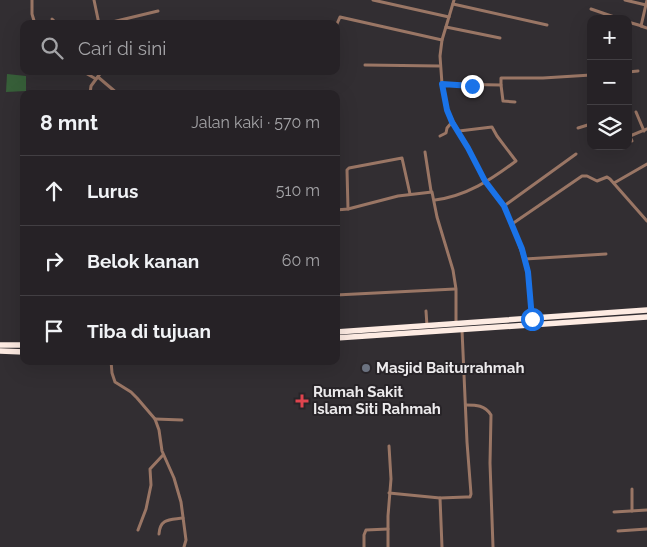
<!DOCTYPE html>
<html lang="id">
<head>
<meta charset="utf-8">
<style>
	:root { --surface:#262226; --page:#2e2a2e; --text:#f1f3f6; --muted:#a4a4a7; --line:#423f43 }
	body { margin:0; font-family:Raleway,sans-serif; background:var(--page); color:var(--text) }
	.controls { position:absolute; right:15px; top:15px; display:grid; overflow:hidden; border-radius:10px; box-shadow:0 5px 20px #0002 }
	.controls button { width:45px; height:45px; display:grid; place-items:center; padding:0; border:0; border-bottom:1px solid var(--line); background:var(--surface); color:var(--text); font:25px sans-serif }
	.stop { position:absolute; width:15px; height:15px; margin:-11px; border:4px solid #1a73e8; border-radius:50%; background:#fff }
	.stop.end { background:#1a73e8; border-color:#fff; box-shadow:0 1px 5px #0008 }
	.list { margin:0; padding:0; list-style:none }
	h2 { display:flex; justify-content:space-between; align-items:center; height:65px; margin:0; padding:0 20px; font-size:21px }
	h2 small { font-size:16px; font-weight:400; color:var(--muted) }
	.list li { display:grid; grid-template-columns:32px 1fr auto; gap:15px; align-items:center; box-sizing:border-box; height:70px; padding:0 20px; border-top:1px solid var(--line) }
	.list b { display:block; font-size:19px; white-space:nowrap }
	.list em { font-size:16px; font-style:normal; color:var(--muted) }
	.icon { flex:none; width:28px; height:28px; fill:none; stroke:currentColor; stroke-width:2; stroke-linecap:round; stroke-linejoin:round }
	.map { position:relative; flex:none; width:647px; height:547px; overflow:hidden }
	.search { position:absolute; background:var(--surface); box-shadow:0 5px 20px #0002; left:20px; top:20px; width:320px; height:55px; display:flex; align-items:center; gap:12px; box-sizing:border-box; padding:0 18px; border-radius:10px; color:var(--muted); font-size:19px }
	.panel { position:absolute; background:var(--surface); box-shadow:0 5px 20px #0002; left:20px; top:90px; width:320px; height:275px; border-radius:10px }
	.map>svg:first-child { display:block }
	.green { fill:#375f39 }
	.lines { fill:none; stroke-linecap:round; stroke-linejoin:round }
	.street { stroke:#9a7665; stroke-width:3 }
	.highway { stroke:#fdebe2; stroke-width:5.5 }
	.route { stroke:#1a73e8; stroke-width:6 }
	.worship-dot { fill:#6b7280; stroke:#282428; stroke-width:2 }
	.health-dot { fill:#e0444e; stroke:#282428; stroke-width:2 }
	.labels { text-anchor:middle; stroke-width:4; stroke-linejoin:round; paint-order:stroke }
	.poi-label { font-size:15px; font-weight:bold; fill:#eceaec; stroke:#282428; text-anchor:start }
</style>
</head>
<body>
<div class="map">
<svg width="647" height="547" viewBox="0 0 647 547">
	<rect width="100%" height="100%" fill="#322e32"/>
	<polygon class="green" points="7,74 26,76 26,91 6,92"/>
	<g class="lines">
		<g class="street">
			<polyline points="32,0 32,14 35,24"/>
			<polyline points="94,0 99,24"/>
			<polyline points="373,0 449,17"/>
			<polyline points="454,0 442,40 440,56 442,84 447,110 485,181 504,206 512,224 528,271 532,319"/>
			<polyline points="625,0 646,5"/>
			<polyline points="647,0 641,26 647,28"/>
			<polyline points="453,4 547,25"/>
			<polyline points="591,9 620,19"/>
			<polyline points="52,19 57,24"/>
			<polyline points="628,22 642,26"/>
			<polyline points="104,24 158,11"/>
			<polyline points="336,26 340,17 442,40"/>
			<polyline points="446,27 500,38"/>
			<polyline points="365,65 439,66"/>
			<polyline points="82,71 96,79"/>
			<polyline points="628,72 638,71"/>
			<polyline points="98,77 118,94"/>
			<polyline points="442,84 501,85 501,78 543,78 591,75"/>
			<polyline points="501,85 503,101 515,102"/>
			<polyline points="90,94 91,86 102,71"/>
			<polyline points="636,112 644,131"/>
			<polyline points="578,128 591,124"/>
			<polyline points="628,133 632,141"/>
			<polyline points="440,136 446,133 447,128 452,122"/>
			<polyline points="630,136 647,129"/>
			<polyline points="425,152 431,191"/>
			<polyline points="614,183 647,164"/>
			<path d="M435,200C466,196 491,180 516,161L497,136L492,127L459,131"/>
			<polyline points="504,206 576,154"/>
			<polyline points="348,209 347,170 349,168 402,158 410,194"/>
			<polyline points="336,210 348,209 398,196 432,192 437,217 453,270 456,289 456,324"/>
			<polyline points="512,224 582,176 587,176 597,181 607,177 610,179 647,221"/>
			<polyline points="525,259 606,254"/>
			<polyline points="336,295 455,289"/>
			<polyline points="426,311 427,326"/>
			<polyline points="111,361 112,373 115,382 131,392 137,398 155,419 159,430 162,451 174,478 181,502 186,540 184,547"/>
			<path d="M466,405C476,405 485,405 491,415L490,463L493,547"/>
			<polyline points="155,419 182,420"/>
			<polyline points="389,493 440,498"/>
			<polyline points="632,511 632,489"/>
			<polyline points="614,512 647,510"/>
			<polyline points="138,530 146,509 151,485 150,469 163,455"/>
			<polyline points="618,531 647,529"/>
			<path d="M159,534C160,518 170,520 183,518"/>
			<polyline points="364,547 364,535 366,530 388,529"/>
			<polyline points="388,547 388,516 391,479 389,446"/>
			<polyline points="442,547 440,498 466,497 470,497 471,494 467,442 462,330"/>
		</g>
		<g class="highway">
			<polyline points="336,332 647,310"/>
			<polyline points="336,338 647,317"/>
			<polyline points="0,345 24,345"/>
			<polyline points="0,351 24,352"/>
		</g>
	</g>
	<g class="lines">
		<polyline class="route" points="472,86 442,84 447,110 452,122 468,148 485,181 504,206 522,249 528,272 532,319"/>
	</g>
	<circle class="worship-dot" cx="366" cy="368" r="5"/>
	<path class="health-dot" d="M299.5 393.5h5v5h5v5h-5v5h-5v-5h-5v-5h5z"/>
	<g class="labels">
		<g class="poi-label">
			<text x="376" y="373">Masjid Baiturrahmah</text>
			<text x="313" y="397">Rumah Sakit<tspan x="313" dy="17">Islam Siti Rahmah</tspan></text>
		</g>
	</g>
</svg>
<div class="controls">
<button>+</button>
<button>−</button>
<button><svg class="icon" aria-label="layers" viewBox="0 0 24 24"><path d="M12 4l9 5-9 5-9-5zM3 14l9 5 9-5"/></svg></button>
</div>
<div class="stop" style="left:532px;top:319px"></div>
<div class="stop end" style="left:472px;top:86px"></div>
<div class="search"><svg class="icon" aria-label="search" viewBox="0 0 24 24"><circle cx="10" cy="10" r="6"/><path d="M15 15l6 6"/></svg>Cari di sini</div>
<section class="panel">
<h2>8 mnt<small>Jalan kaki · 570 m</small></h2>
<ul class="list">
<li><svg class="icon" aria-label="ahead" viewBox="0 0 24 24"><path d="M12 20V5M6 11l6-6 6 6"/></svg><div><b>Lurus</b></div><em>510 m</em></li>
<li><svg class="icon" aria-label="right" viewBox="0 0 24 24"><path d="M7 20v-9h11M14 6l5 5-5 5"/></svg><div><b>Belok kanan</b></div><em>60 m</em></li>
<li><svg class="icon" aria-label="arrive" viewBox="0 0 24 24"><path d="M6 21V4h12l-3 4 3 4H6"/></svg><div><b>Tiba di tujuan</b></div></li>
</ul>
</section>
</div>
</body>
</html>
